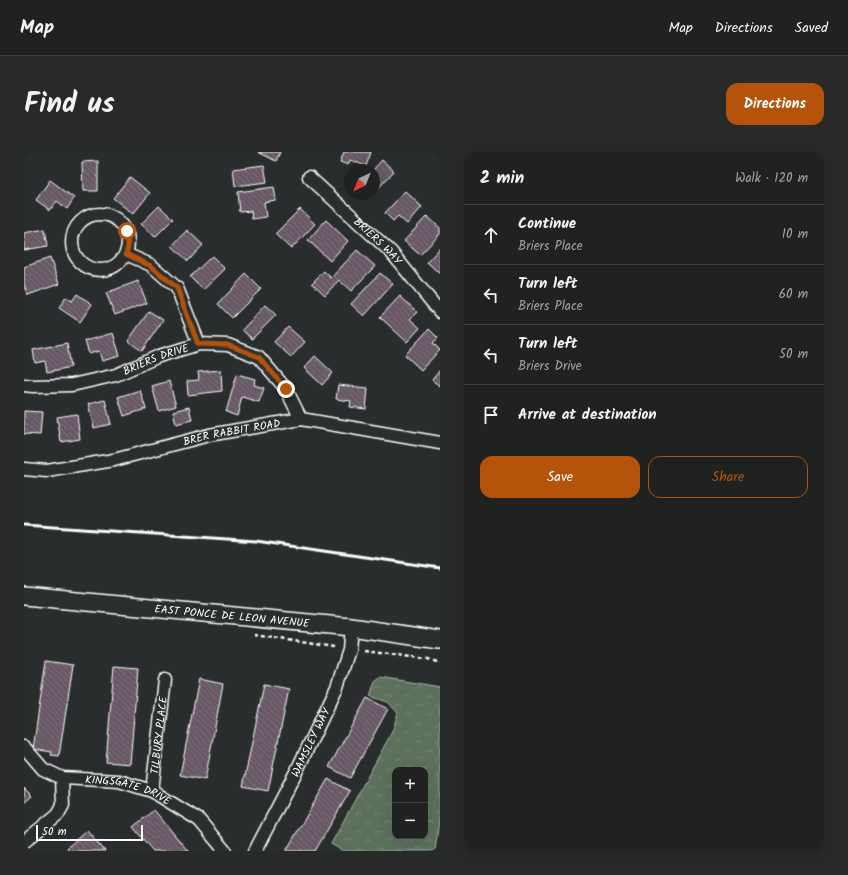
<!DOCTYPE html>
<html lang="en">
<head>
<meta charset="utf-8">
<style>
	:root { --surface:#202222; --page:#282a2a; --text:#f1f3f6; --muted:#a2a4a5; --line:#3d3f40; --accent:#b45309 }
	body { margin:0; font-family:Kalam,sans-serif; background:var(--page); color:var(--text) }
	.controls { position:absolute; right:12px; bottom:12px; display:grid; overflow:hidden; border-radius:8px; box-shadow:0 4px 16px #0002 }
	.controls button { width:36px; height:36px; display:grid; place-items:center; padding:0; border:0; border-bottom:1px solid var(--line); background:var(--surface); color:var(--text); font:20px sans-serif }
	.compass { position:absolute; left:320px; top:12px; width:36px; height:36px; border-radius:50%; background:var(--surface); box-shadow:0 4px 16px #0002; rotate:223deg }
	.scale { position:absolute; left:12px; bottom:10px; width:107px; box-sizing:border-box; padding-left:4px; border:2px solid #fff; border-top:0; font-size:11px; line-height:14px; white-space:nowrap; color:#fff; -webkit-text-stroke:3px #2a2d2e; paint-order:stroke }
	.stop { position:absolute; width:12px; height:12px; margin:-9px; border:3px solid #b45309; border-radius:50%; background:#fff }
	.stop.end { background:#b45309; border-color:#fff; box-shadow:0 1px 4px #0008 }
	.list { margin:0; padding:0; list-style:none }
	h2 { display:flex; justify-content:space-between; align-items:center; height:52px; margin:0; padding:0 16px; font-size:17px }
	h2 small { font-size:13px; font-weight:400; color:var(--muted) }
	.list li { display:grid; grid-template-columns:26px 1fr auto; gap:12px; align-items:center; box-sizing:border-box; height:60px; padding:0 16px; border-top:1px solid var(--line) }
	.list b { display:block; font-size:15px; white-space:nowrap }
	.list p { margin:0; font-size:13px; white-space:nowrap; color:var(--muted) }
	.list em { font-size:13px; font-style:normal; color:var(--muted) }
	.actions { display:flex; gap:8px; padding:12px 16px }
	.actions a { flex:1; padding:9px 0; border:1px solid var(--accent); border-radius:12px; text-align:center; font-size:14px; color:var(--accent) }
	.actions .main { background:var(--accent); color:#fff }
	.icon { flex:none; width:22px; height:22px; fill:none; stroke:currentColor; stroke-width:2; stroke-linecap:round; stroke-linejoin:round }
	.map { position:relative; flex:none; width:416px; height:699px; overflow:hidden; border-radius:12px }
	header { display:flex; align-items:center; gap:24px; box-sizing:border-box; height:56px; padding:0 20px; background:var(--surface); border-bottom:1px solid var(--line) }
	header strong { font-size:19px }
	nav { display:flex; gap:22px; margin-inline-start:auto; font-size:14px }
	.intro { display:flex; align-items:center; justify-content:space-between; box-sizing:border-box; height:96px; padding:0 24px }
	h1 { margin:0; font-size:28px }
	.button { padding:10px 18px; border-radius:12px; background:var(--accent); color:#fff; font-size:14px; font-weight:700 }
	main { display:flex; gap:24px; padding:0 24px }
	aside { flex:1; background:var(--surface); border-radius:12px; box-shadow:0 4px 16px #0002 }
	.map>svg:first-child { display:block }
	.forest { fill:url(#forest-crowns); stroke:#adb8ad; fill-rule:evenodd }
	.building { fill:url(#building-back-hatch); stroke:#fff }
	.lines { fill:none; stroke-linecap:round; stroke-linejoin:round }
	.street-casing { stroke:#fff; stroke-width:15 }
	.secondary-casing { stroke:#fff; stroke-width:20 }
	.path { stroke:#fff; stroke-width:2.5; stroke-dasharray:4 3; stroke-linecap:butt }
	.street { stroke:#2a2d2e; stroke-width:12 }
	.secondary { stroke:#2a2d2e; stroke-width:17 }
	.rail { stroke:#fff; stroke-width:3 }
	.route { stroke:#b45309; stroke-width:5 }
	.labels { text-anchor:middle; stroke-width:3; stroke-linejoin:round; paint-order:stroke }
	.street-label { font-size:11px; fill:#fff; stroke:#2a2d2e }
</style>
</head>
<body>
<header>
<strong>Map</strong>
<nav><a>Map</a><a>Directions</a><a>Saved</a></nav>
</header>
<div class="intro"><h1>Find us</h1><a class="button">Directions</a></div>
<main>
<div class="map">
<svg width="416" height="699" viewBox="0 0 416 699">
	<defs>
		<pattern id="forest-crowns" width="20" height="18" patternUnits="userSpaceOnUse"><rect width="20" height="18" fill="#5b705b"/><path d="M2 6a3 3 0 1 1 6 0M12 15a3 3 0 1 1 6 0" fill="none" stroke="#748574"/></pattern>
		<pattern id="building-back-hatch" width="6" height="6" patternUnits="userSpaceOnUse"><rect width="6" height="6" fill="#675965"/><path d="M-1 5l2 2M0 0l6 6M5-1l2 2" fill="none" stroke="#7e727c"/></pattern>
	</defs>
	<rect width="100%" height="100%" fill="#2a2d2e"/>
	<filter id="ink" filterUnits="userSpaceOnUse"><feTurbulence type="fractalNoise" baseFrequency=".025" numOctaves="2"/><feDisplacementMap in="SourceGraphic" scale="8" xChannelSelector="R" yChannelSelector="G"/><feConvolveMatrix kernelMatrix="1 2 1 2 8 2 1 2 1" color-interpolation-filters="sRGB"/></filter>
	<g filter="url(#ink)">
		<path class="forest" d="M356,525L416,535V660L411,699H319L307,692L368,580L374,561L364,550L346,544L351,529ZM371,618H401V684H371Z"/>
		<g class="building">
			<polygon points="234,0 256,0 252,9"/>
			<polygon points="320,0 347,0 342,14 326,8 324,13 316,10"/>
			<polygon points="358,8 370,19 350,41 350,18 349,18"/>
			<polygon points="74,9 74,39 59,39 58,10"/>
			<polygon points="240,13 243,30 211,34 209,17"/>
			<polygon points="106,25 126,41 109,62 89,46"/>
			<polygon points="26,28 50,46 43,57 33,49 26,58 12,48"/>
			<polygon points="250,35 252,48 240,50 242,65 228,67 227,59 216,60 214,40"/>
			<polygon points="381,39 398,55 383,72 374,64 369,69 361,61"/>
			<polygon points="135,54 149,67 131,85 117,72"/>
			<polygon points="276,57 291,72 267,97 251,82"/>
			<polygon points="403,64 416,76 416,82 396,103 380,89"/>
			<polygon points="302,68 324,89 306,109 284,88"/>
			<polygon points="21,77 24,94 0,98 0,81"/>
			<polygon points="163,78 179,93 164,109 148,94"/>
			<polygon points="416,96 416,122 403,110"/>
			<polygon points="333,98 351,114 327,139 315,128 301,143 288,131 300,119 307,126"/>
			<polygon points="188,104 201,117 179,138 166,125"/>
			<polygon points="26,106 35,132 4,143 0,133 0,115"/>
			<polygon points="356,121 369,132 340,164 327,152"/>
			<polygon points="222,122 237,137 208,166 194,152"/>
			<polygon points="114,129 123,151 91,163 82,141"/>
			<polygon points="53,142 68,152 56,170 35,156 42,145 48,149"/>
			<polygon points="376,144 393,160 386,167 396,176 383,190 356,165"/>
			<polygon points="241,153 252,163 228,187 218,178"/>
			<polygon points="125,159 139,168 118,199 104,189"/>
			<polygon points="264,175 281,190 267,205 250,190"/>
			<polygon points="405,177 414,186 409,191 416,198 397,218 381,203"/>
			<polygon points="89,181 96,204 78,209 75,199 65,202 61,189"/>
			<polygon points="43,191 47,215 23,220 21,209 11,211 9,198"/>
			<polygon points="291,204 309,221 298,233 280,216"/>
			<polygon points="197,218 198,239 164,243 163,229 175,228 174,220"/>
			<polygon points="416,218 416,234 408,228"/>
			<polygon points="213,222 231,227 230,233 240,236 235,250 218,245 213,264 202,260"/>
			<polygon points="145,229 152,254 135,259 128,234"/>
			<polygon points="314,233 344,236 342,257 326,255 327,249 312,247"/>
			<polygon points="116,238 122,257 100,264 94,245"/>
			<polygon points="81,248 87,272 70,276 64,252"/>
			<polygon points="165,255 168,268 152,272 149,259"/>
			<polygon points="0,259 18,260 16,283 0,282"/>
			<polygon points="53,262 56,287 37,290 33,265"/>
			<polygon points="22,509 49,513 35,604 27,603 28,600 9,597"/>
			<polygon points="90,514 114,516 106,612 82,610"/>
			<polygon points="175,527 199,532 181,628 156,623"/>
			<polygon points="240,532 265,537 244,639 219,634"/>
			<polygon points="343,546 364,557 326,626 305,615"/>
			<polygon points="304,627 326,639 291,699 262,699"/>
			<polygon points="0,636 8,644 0,651"/>
			<polygon points="130,658 164,699 129,699 109,675"/>
			<polygon points="63,678 81,699 45,699 43,696"/>
		</g>
		<g class="lines">
			<defs>
				<g id="street">
					<path id="s1" d="M285,25L367,100L416,160"/>
					<circle cx="76" cy="90" r="28"/>
					<polyline points="102,102 127,113 153,136 175,192"/>
					<path id="s2" d="M0,233L9,234L48,233L92,223L135,204L175,192L204,193L235,205L262,237L277,267"/>
					<path id="s3" d="M0,317L23,319L90,308L185,283L277,267L416,291"/>
					<path id="s4" d="M0,595L19,617L38,626L95,629L128,639L175,668L201,699"/>
					<path id="s5" d="M128,639L141,528"/>
					<polyline points="0,690 34,662 39,653 38,626"/>
					<path id="s6" d="M231,699L273,618L313,535L325,498L327,475"/>
				</g>
				<g id="secondary">
					<path id="s7" d="M0,444L327,475L416,488"/>
				</g>
			</defs>
			<use href="#street" class="street-casing"/>
			<use href="#secondary" class="secondary-casing"/>
			<g class="path">
				<polyline points="230,483 310,495"/>
				<polyline points="340,499 404,507 416,511"/>
			</g>
			<use href="#street" class="street"/>
			<use href="#secondary" class="secondary"/>
			<polyline class="rail" points="0,373 232,389 416,416"/>
		</g>
	</g>
	<g class="lines" filter="url(#ink)">
		<polyline class="route" points="103,79 104,95 102,102 127,114 153,136 174,192 204,193 235,205 262,237"/>
	</g>
	<g class="labels">
		<g class="street-label">
			<text dy="4" stroke="none"><textPath href="#s1" startOffset="94">BRIERS WAY</textPath></text>
			<text dy="4" stroke="none"><textPath href="#s2" startOffset="136">BRIERS DRIVE</textPath></text>
			<text dy="4" stroke="none"><textPath href="#s3" startOffset="212">BRER RABBIT ROAD</textPath></text>
			<text dy="4" stroke="none"><textPath href="#s7" startOffset="209">EAST PONCE DE LEON AVENUE</textPath></text>
			<text dy="4" stroke="none"><textPath href="#s5" startOffset="56">TILBURY PLACE</textPath></text>
			<text dy="4" stroke="none"><textPath href="#s6" startOffset="122">WAMSLEY WAY</textPath></text>
			<text dy="4" stroke="none"><textPath href="#s4" startOffset="118">KINGSGATE DRIVE</textPath></text>
		</g>
	</g>
</svg>
<div class="controls">
<button>+</button>
<button>−</button>
</div>
<svg class="compass" viewBox="-18 -18 36 36"><path d="M0-13l5 13h-10z" fill="#e53935"/><path d="M0 13l5-13h-10z" fill="#a2a4a5"/></svg>
<div class="scale">50 m</div>
<div class="stop" style="left:103px;top:79px"></div>
<div class="stop end" style="left:262px;top:237px"></div>
</div>
<aside>
<h2>2 min<small>Walk · 120 m</small></h2>
<ul class="list">
<li><svg class="icon" aria-label="ahead" viewBox="0 0 24 24"><path d="M12 20V5M6 11l6-6 6 6"/></svg><div><b>Continue</b><p>Briers Place</p></div><em>10 m</em></li>
<li><svg class="icon" aria-label="left" viewBox="0 0 24 24"><path d="M17 20v-9H6M10 6l-5 5 5 5"/></svg><div><b>Turn left</b><p>Briers Place</p></div><em>60 m</em></li>
<li><svg class="icon" aria-label="left" viewBox="0 0 24 24"><path d="M17 20v-9H6M10 6l-5 5 5 5"/></svg><div><b>Turn left</b><p>Briers Drive</p></div><em>50 m</em></li>
<li><svg class="icon" aria-label="arrive" viewBox="0 0 24 24"><path d="M6 21V4h12l-3 4 3 4H6"/></svg><div><b>Arrive at destination</b></div></li>
</ul>
<div class="actions"><a class="main">Save</a><a>Share</a></div>
</aside>
</main>
</body>
</html>
